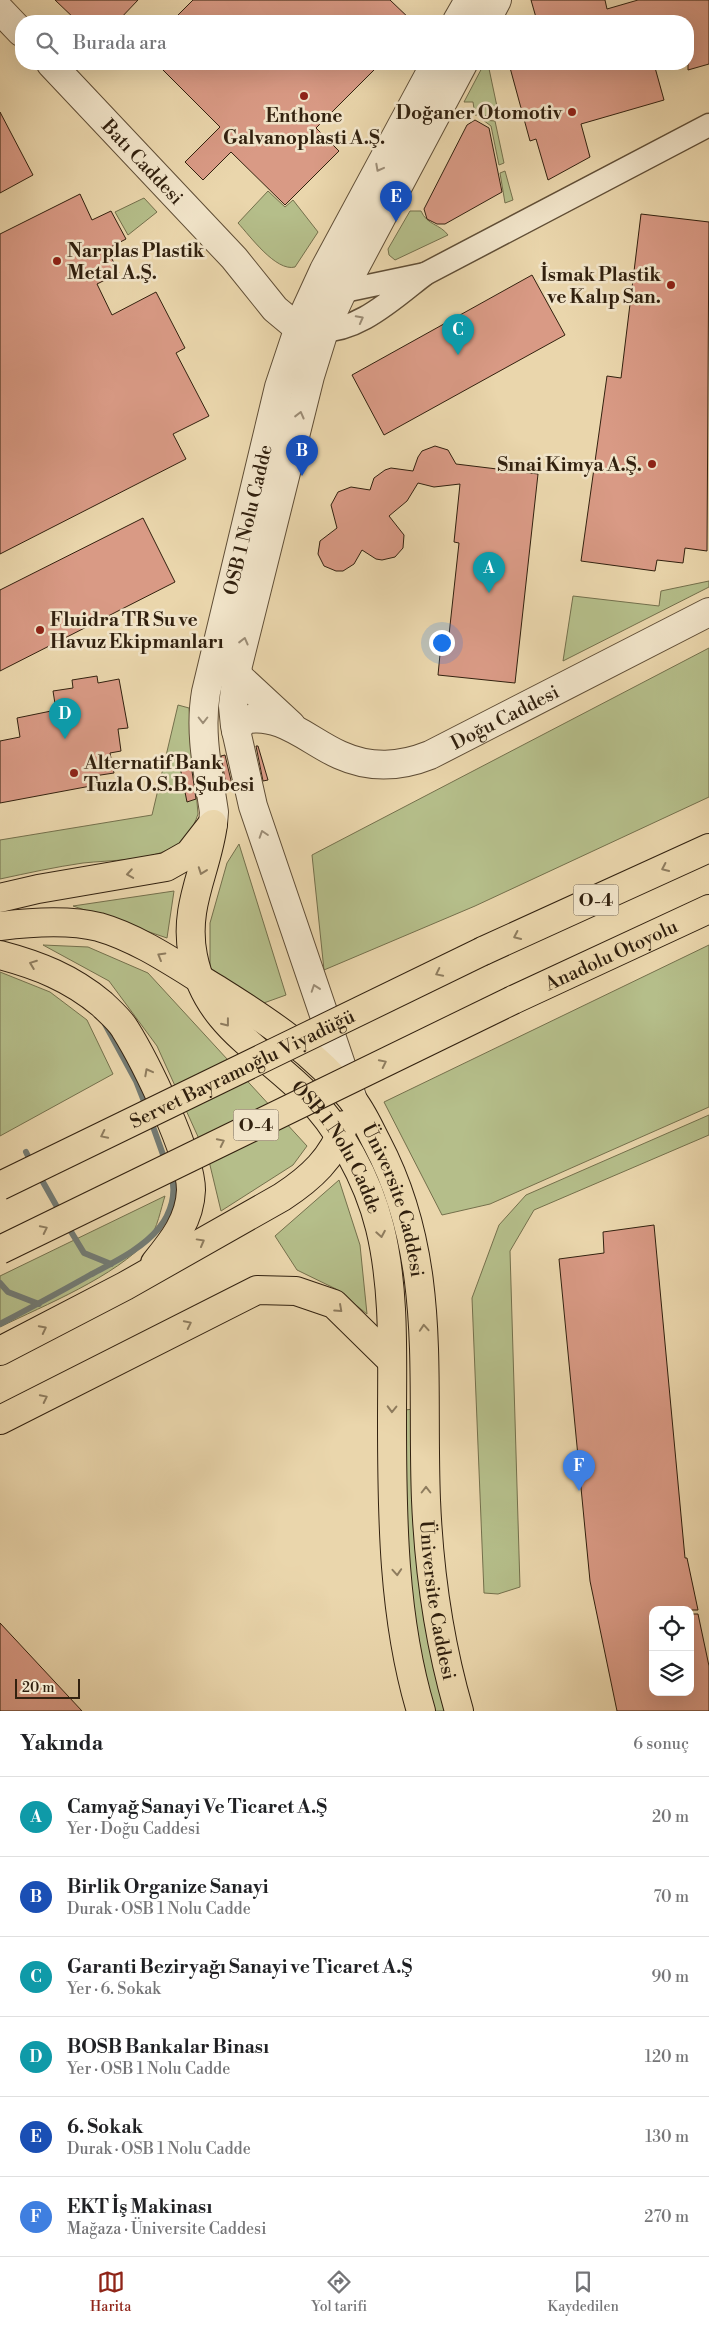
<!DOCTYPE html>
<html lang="tr">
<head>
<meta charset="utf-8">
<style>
	:root { --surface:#fff; --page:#f6f6f6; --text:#202124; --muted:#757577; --line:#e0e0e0; --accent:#8f2418 }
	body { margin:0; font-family:"Libre Bodoni",serif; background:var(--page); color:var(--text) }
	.controls { position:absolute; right:15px; bottom:15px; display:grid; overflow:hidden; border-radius:10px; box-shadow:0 5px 20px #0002 }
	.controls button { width:45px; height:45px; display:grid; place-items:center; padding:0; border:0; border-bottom:1px solid var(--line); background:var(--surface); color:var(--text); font:25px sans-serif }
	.scale { position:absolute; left:15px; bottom:12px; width:65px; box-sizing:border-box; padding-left:5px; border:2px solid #32210f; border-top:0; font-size:14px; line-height:18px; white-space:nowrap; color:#32210f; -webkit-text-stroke:4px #f1e4c9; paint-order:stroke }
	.you { position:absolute; left:441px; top:642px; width:18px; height:18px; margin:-12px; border:4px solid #fff; border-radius:50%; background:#1a73e8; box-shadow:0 0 0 8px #1a73e833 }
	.badge { display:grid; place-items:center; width:32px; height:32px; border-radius:50%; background:var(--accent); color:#fff; font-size:16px; font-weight:700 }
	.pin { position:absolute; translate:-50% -41px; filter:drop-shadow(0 1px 2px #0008) }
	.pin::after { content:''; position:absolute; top:26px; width:18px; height:15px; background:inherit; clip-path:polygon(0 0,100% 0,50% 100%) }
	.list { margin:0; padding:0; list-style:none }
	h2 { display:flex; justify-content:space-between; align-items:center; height:65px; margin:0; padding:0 20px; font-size:21px }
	h2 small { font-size:16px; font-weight:400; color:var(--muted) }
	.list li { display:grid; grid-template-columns:32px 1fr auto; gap:15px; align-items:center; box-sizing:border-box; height:80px; padding:0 20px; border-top:1px solid var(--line) }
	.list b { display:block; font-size:19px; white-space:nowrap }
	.list p { margin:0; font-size:16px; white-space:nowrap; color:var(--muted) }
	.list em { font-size:16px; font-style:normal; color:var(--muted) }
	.icon { flex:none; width:28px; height:28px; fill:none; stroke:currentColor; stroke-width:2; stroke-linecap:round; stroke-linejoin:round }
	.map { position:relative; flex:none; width:709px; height:1711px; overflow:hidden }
	.search { position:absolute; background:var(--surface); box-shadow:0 5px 20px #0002; left:15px; right:15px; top:15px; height:55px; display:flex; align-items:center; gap:12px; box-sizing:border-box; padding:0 18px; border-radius:20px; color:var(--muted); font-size:19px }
	.sheet { height:545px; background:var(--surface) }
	nav { display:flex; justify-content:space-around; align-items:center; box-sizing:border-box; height:70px; border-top:1px solid var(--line); background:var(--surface); font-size:14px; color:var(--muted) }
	nav a { display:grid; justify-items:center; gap:2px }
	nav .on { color:var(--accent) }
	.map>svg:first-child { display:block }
	.green { fill:#b5be8a; stroke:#74704c }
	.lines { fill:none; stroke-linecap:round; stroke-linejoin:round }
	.stream { stroke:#727a73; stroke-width:6 }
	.building { fill:#d99a85; stroke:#32210f }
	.minor-casing { stroke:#604e36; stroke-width:25 }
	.tertiary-casing { stroke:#604e36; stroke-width:30 }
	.primary-casing { stroke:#32210f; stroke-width:30 }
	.motorway-casing { stroke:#32210f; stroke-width:30 }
	.minor { stroke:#f1e4c9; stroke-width:22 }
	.tertiary { stroke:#f1e4c9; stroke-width:28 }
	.primary { stroke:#ead6ac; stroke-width:28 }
	.motorway { stroke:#ead6ac; stroke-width:28 }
	.motorway-bridge-casing { stroke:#32210f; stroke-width:30; stroke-linecap:butt }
	.motorway-bridge { stroke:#ead6ac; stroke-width:28 }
	.oneway { stroke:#9b8c75 }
	.oneway2 { stroke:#8e7c5e }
	.poi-dot { fill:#8f2418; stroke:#f1e4c9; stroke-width:2 }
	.labels { text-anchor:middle; stroke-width:5; stroke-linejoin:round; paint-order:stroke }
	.shield { fill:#f1e4c9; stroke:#6b5c47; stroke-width:1 }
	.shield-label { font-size:18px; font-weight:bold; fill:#32210f }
	.poi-label { font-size:19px; font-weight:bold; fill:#32210f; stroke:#f1e4c9; text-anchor:end }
	.street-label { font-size:19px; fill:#32210f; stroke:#f1e4c9 }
</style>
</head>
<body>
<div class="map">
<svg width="709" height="1711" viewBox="0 0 709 1711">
	<rect width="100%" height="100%" fill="#ead6ac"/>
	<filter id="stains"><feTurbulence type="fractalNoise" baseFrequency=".004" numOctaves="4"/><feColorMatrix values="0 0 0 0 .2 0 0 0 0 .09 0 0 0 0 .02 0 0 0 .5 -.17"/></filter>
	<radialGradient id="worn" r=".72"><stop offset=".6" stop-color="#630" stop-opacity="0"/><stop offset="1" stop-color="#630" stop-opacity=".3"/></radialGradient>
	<g class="green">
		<polygon points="484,64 488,64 499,116 475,115 473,102 464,102"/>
		<polygon points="483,120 495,121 504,163 499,165 491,126"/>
		<polygon points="505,171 513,200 505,203 500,173"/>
		<path d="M268,191L285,207L293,200L318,232L295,267C276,272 250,236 238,223Z"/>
		<polygon points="144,198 157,212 128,235 115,212"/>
		<path d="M410,211H421C427,225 440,224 448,235L395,260L389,255L388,249Z"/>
		<polygon points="709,581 709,587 563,661 573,596 659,606 661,591"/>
		<polygon points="709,648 709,797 475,906 324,970 312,855"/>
		<path d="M178,705L189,708L198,814C193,829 186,841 170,849C145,861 111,860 83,863C55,867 28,873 0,879V840L152,815Z"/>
		<polygon points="239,844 286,995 261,1004 210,968 210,923 227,863"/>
		<polygon points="174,891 167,938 73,906"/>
		<polygon points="43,945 88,947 148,973 307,1146 293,1165 221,1211 209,1161 157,1046 109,981"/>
		<polygon points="709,945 709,1107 490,1204 442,1215 384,1102"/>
		<polygon points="0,972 50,992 87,1020 113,1074 0,1136"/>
		<polygon points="709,1115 709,1135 534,1210 510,1251 520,1587 498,1594 484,1593 472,1298 499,1225 526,1195"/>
		<polygon points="339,1180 360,1245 367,1314 336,1289 297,1270 275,1236"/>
		<path d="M165,1196C161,1208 157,1230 149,1239C115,1277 45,1305 0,1327V1276Z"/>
		<path d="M415,1409L446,1711H434C421,1663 411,1613 408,1564C405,1513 405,1461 404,1410Z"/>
	</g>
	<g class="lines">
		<g class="stream">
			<polyline points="105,1024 136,1081 147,1109"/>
			<polyline points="151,1121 166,1163"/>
			<polyline points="26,1152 32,1164"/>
			<polyline points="39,1175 61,1214"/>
			<polyline points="67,1225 84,1253 111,1264"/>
			<polyline points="0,1283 8,1292 39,1304"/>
			<path d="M0,1324C30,1308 60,1292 90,1275C114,1262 142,1249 159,1228C171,1213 177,1193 171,1175"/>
		</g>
	</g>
	<g class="building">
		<polygon points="55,0 138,0 118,21 77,21"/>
		<polygon points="193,0 390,0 412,21 172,21"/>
		<polygon points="531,0 605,0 607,9 638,0 709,0 709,64 688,70 688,21 537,21"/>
		<polygon points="157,64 380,64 316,128 339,151 285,205 231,152 203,180 185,162 220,127"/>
		<polygon points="509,64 654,64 664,100 581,124 590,157 548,180 536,139 530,141"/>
		<polygon points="0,112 33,175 0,193"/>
		<polygon points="475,120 489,128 502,192 445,224 437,224 427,219 424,209 467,125"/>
		<polygon points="80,194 92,220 111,211 126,239 107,249 119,273 97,284 112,315 156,292 185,348 176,353 209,416 173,434 186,459 0,554 0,234"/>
		<polygon points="641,214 709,222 707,551 685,548 683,563 657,560 655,571 581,561 607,376 621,378"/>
		<polygon points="532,275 565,335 384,435 352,375"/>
		<polygon points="435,446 448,450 456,464 538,474 515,683 438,675 441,644 448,644 459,543 454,542 460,484 434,487 418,483 407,501 389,516 404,535 403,548 395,557 382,560 376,559 362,550 354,564 343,571 336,571 324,566 318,554 320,541 337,528 331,505 338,492 351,487 370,490 374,478 385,470 391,468 413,471 418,457 422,451"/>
		<polygon points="143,518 175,582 0,671 0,590"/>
		<polygon points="97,676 98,683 119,679 128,728 118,729 121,751 110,753 114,773 94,776 96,785 0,803 0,741 20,737 17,718 56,710 53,691 73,688 72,680"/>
		<polygon points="256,746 258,746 268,780 263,781"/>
		<polygon points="225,755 233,789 227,791 221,756"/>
		<polygon points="191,764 196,799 187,802 180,767"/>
		<polygon points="654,1225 685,1558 687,1558 698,1610 653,1610 653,1692 690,1692 690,1614 698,1614 709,1666 709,1711 617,1711 590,1581 559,1259 604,1253 603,1232"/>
		<polygon points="0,1623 82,1711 0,1711"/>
	</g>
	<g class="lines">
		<defs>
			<g id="minor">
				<polyline points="425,274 709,125"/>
				<path d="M313,330C355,336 395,297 425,274L330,294"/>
			</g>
			<g id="tertiary">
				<polyline points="0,10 21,32"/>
				<polyline points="457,21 469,0"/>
				<polyline points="486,21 497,0"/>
				<path id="s1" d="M51,64L234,258L275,309L293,324L313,330"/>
				<polyline points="222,672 237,675 291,725"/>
				<path id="s2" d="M236,731L244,720C280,711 310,742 340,755C371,769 400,767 430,755L709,612"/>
				<path id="s3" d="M213,824L214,812C208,771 199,732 206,692L279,387L302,318L324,270L435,64"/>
				<polyline points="353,1100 253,806 235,726 233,706 238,665 310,376 324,331 345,286 463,64"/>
			</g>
			<g id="primary">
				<path id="s4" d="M213,824C207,871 183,906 193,956C206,1023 258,1047 303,1091C339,1126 368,1179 380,1228C395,1290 392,1356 392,1420C392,1516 393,1618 421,1711"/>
				<polyline points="0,898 38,889 166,867 189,854 210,827"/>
				<path id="s5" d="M0,926C31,922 68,919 99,927C141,939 181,968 218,990C266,1020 316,1053 351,1098C362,1111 369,1128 377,1143C438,1259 421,1375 426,1500C429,1572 439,1642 459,1711"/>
				<path d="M0,955C38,965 71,978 102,1004C109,1011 120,1020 125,1029C145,1061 191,1154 191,1190C190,1220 173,1241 155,1263"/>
				<path d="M0,1351L125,1286L282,1197C311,1178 333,1158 344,1125"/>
				<polyline points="0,1420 257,1290 296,1291 334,1304 392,1361"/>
			</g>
			<g id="motorway">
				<polyline points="483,951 709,848"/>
				<path id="s6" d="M513,1000L709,909"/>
			</g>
		</defs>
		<use href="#minor" class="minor-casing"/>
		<use href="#tertiary" class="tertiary-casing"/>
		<use href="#primary" class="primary-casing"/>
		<use href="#motorway" class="motorway-casing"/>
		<use href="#minor" class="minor"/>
		<use href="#tertiary" class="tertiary"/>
		<use href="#primary" class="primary"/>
		<use href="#motorway" class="motorway"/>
		<defs>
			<g id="motorway-bridge">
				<path id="s7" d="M0,1186L483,951"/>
				<polyline points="0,1250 513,1000"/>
			</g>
		</defs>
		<use href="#motorway-bridge" class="motorway-bridge-casing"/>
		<use href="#motorway-bridge" class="motorway-bridge"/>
	</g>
	<defs><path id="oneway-chevron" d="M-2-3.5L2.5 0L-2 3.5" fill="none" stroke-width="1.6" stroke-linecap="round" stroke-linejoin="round" transform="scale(1.25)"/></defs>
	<g class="oneway">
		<use href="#oneway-chevron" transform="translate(379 168) rotate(118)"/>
		<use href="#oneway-chevron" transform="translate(360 319) rotate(-28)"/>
		<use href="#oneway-chevron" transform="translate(300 415) rotate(-76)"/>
		<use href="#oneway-chevron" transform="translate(244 641) rotate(-76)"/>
		<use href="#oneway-chevron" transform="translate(203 720) rotate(90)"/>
		<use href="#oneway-chevron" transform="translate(263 834) rotate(-108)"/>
		<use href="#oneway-chevron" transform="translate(315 988) rotate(-109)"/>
	</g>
	<g class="oneway2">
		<use href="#oneway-chevron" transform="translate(665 868) rotate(155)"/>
		<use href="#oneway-chevron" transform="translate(202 871) rotate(110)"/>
		<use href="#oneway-chevron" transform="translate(130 874) rotate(171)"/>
		<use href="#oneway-chevron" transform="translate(517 936) rotate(155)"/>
		<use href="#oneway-chevron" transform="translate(161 956) rotate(-150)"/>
		<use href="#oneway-chevron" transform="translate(33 964) rotate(-159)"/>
		<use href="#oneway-chevron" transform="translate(439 973) rotate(154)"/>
		<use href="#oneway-chevron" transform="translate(226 1023) rotate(52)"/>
		<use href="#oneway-chevron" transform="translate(383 1063) rotate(-26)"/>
		<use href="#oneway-chevron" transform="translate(148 1072) rotate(-118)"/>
		<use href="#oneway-chevron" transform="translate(104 1135) rotate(154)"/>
		<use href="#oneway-chevron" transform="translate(221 1142) rotate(-26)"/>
		<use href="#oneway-chevron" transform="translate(44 1229) rotate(-26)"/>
		<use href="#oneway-chevron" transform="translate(381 1234) rotate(80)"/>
		<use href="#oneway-chevron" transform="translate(201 1242) rotate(-29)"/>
		<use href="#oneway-chevron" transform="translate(339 1309) rotate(42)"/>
		<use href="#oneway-chevron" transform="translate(188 1324) rotate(-26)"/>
		<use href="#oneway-chevron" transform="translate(424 1328) rotate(-94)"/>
		<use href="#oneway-chevron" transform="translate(43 1329) rotate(-27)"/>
		<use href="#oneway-chevron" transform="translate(44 1398) rotate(-26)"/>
		<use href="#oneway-chevron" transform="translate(392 1409) rotate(91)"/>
		<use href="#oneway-chevron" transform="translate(426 1490) rotate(-90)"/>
		<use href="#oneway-chevron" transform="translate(397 1572) rotate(86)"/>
	</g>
	<g class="poi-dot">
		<circle cx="304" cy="96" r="5"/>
		<circle cx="572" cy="112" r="5"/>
		<circle cx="57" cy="261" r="5"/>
		<circle cx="671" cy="285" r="5"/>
		<circle cx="652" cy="464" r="5"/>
		<circle cx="40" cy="630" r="5"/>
		<circle cx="74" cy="773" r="5"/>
	</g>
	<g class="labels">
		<g class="shield">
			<rect x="573.5" y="884.5" width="45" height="31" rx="4"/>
			<rect x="233.5" y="1109.5" width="45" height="31" rx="4"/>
		</g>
		<g class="shield-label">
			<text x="596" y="906">O-4</text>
			<text x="256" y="1131">O-4</text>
		</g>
		<g class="poi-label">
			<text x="562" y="119">Doğaner Otomotiv</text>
			<text x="304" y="122" text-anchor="middle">Enthone<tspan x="304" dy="22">Galvanoplasti A.Ş.</tspan></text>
			<text x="67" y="257" text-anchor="start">Narplas Plastik<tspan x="67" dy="22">Metal A.Ş.</tspan></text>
			<text x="661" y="281">İsmak Plastik<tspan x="661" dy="22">ve Kalıp San.</tspan></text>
			<text x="642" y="471">Sınai Kimya A.Ş.</text>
			<text x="50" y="626" text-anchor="start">Fluidra TR Su ve<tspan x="50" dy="22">Havuz Ekipmanları</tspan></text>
			<text x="84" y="769" text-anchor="start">Alternatif Bank<tspan x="84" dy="22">Tuzla O.S.B. Şubesi</tspan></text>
		</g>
		<g class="street-label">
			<text dy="7" stroke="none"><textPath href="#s1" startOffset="134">Batı Caddesi</textPath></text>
			<text dy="7" stroke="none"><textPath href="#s3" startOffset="310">OSB 1 Nolu Cadde</textPath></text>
			<text dy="7" stroke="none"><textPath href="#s2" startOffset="295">Doğu Caddesi</textPath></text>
			<text dy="7" stroke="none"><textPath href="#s6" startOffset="108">Anadolu Otoyolu</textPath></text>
			<text dy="7" stroke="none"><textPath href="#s7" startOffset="269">Servet Bayramoğlu Viyadüğü</textPath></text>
			<text dy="7" stroke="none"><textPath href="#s4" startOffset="379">OSB 1 Nolu Cadde</textPath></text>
			<text dy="7" stroke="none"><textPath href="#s5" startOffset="519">Üniversite Caddesi</textPath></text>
			<text dy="7" stroke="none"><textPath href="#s5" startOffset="924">Üniversite Caddesi</textPath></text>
		</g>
	</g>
	<rect width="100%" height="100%" filter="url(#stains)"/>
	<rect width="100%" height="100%" fill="url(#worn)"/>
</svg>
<div class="controls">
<button><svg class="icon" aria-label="locate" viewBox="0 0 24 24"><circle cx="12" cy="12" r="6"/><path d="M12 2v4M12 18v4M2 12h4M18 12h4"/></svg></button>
<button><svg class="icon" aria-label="layers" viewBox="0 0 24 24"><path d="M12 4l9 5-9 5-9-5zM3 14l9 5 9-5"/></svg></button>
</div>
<div class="scale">20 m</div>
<div class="you"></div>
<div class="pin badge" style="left:489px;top:593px;background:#0f9aa8">A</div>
<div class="pin badge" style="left:302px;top:476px;background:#1a4fb4">B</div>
<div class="pin badge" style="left:458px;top:355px;background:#0f9aa8">C</div>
<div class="pin badge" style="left:65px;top:739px;background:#0f9aa8">D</div>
<div class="pin badge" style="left:396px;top:222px;background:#1a4fb4">E</div>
<div class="pin badge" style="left:579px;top:1491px;background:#3f7fe0">F</div>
<div class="search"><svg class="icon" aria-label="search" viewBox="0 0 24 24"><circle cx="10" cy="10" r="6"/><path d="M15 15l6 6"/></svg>Burada ara</div>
</div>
<section class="sheet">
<h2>Yakında<small>6 sonuç</small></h2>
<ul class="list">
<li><span class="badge" style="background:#0f9aa8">A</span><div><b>Camyağ Sanayi Ve Ticaret A.Ş</b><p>Yer · Doğu Caddesi</p></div><em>20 m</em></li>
<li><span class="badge" style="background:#1a4fb4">B</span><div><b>Birlik Organize Sanayi</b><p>Durak · OSB 1 Nolu Cadde</p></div><em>70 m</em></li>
<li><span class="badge" style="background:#0f9aa8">C</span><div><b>Garanti Beziryağı Sanayi ve Ticaret A.Ş</b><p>Yer · 6. Sokak</p></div><em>90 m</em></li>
<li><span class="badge" style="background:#0f9aa8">D</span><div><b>BOSB Bankalar Binası</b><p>Yer · OSB 1 Nolu Cadde</p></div><em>120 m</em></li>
<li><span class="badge" style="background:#1a4fb4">E</span><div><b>6. Sokak</b><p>Durak · OSB 1 Nolu Cadde</p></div><em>130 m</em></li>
<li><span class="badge" style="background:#3f7fe0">F</span><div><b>EKT İş Makinası</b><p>Mağaza · Üniversite Caddesi</p></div><em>270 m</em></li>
</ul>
</section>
<nav>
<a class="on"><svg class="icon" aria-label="map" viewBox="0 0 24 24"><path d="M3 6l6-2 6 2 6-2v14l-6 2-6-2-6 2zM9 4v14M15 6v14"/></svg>Harita</a>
<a><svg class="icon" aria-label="directions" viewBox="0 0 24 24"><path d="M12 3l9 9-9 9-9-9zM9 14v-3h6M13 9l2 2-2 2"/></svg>Yol tarifi</a>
<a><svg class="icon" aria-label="saved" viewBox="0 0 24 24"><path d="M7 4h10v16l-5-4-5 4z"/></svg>Kaydedilen</a>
</nav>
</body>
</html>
